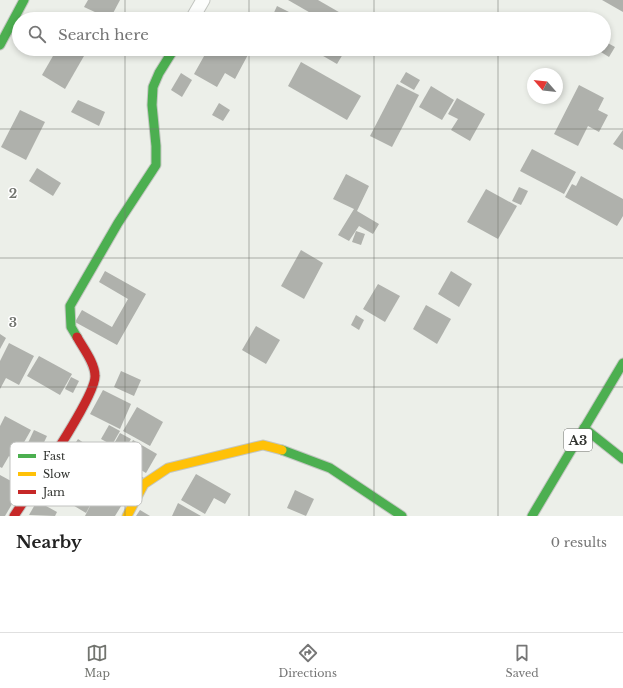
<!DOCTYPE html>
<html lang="en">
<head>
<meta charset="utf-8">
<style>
	:root { --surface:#fff; --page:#f2f2f2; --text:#222; --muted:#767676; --line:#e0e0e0; --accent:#72746f }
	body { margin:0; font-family:"Libre Baskerville",serif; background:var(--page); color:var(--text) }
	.compass { position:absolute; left:527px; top:68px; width:36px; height:36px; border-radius:50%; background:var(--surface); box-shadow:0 2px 6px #0003; rotate:298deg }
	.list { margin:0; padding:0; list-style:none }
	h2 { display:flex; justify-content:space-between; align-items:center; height:52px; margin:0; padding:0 16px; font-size:17px }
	h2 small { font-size:13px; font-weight:400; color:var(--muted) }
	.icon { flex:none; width:22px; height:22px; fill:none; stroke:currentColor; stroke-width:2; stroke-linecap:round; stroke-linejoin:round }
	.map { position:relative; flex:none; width:623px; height:516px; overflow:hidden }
	.search { position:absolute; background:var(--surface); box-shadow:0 2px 6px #0003; left:12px; right:12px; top:12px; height:44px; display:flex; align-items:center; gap:10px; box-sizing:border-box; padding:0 14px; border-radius:22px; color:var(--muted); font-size:15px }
	.sheet { height:116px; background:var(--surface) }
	nav { display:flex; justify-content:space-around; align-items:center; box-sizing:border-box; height:56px; border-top:1px solid var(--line); background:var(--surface); font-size:11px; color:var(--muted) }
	nav a { display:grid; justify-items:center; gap:2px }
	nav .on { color:var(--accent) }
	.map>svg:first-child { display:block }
	.building { fill:#afb1ac }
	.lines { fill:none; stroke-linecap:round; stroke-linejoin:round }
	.street-casing { stroke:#c3c6c1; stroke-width:15 }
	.fast-casing { stroke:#c3c6c1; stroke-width:11 }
	.slow-casing { stroke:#c3c6c1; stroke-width:11 }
	.jam-casing { stroke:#c3c6c1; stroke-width:11 }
	.street { stroke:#fcfdfc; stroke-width:13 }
	.fast { stroke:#4caf50; stroke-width:9 }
	.slow { stroke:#ffc107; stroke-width:9 }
	.jam { stroke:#c62828; stroke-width:9 }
	.grid { fill:none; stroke:#72746f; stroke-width:1; stroke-opacity:0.55 }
	.labels { text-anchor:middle; stroke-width:3; stroke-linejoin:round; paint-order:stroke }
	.shield { fill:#fff; stroke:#6e706d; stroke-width:1 }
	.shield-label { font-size:13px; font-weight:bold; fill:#30322e }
	.key { fill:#fff; stroke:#c1c2c0; stroke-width:1 }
	.key-label { font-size:11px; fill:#30322e }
	.grid-label { font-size:13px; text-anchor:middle; font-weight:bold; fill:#72746f; stroke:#fff; stroke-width:3; stroke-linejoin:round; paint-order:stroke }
</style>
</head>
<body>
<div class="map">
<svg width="623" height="516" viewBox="0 0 623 516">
	<rect width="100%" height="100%" fill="#ecefe9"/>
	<g class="building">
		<polygon points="88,0 120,0 110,19 84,7"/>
		<polygon points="288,0 318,0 344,15 342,19 321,19"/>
		<polygon points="602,0 623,0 623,12"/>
		<polygon points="277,6 289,12 286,19 271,19"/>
		<polygon points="291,14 301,19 288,19"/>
		<polygon points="604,41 615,47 609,57 596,49 604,49"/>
		<polygon points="57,49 88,49 65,89 42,75"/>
		<polygon points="126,49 139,49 136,55"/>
		<polygon points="208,49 251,49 235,79 225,73 217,87 194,74"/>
		<polygon points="311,49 346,49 337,64"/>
		<polygon points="301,62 361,96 347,120 288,86"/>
		<polygon points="406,72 420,80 414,90 400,82"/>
		<polygon points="181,73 192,80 182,97 171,90"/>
		<polygon points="397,84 419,95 392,147 370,136"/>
		<polygon points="579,85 604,98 598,110 608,115 599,132 588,126 578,146 554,134"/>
		<polygon points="431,86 454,100 442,120 419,107"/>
		<polygon points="457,98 485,114 470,141 451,130 458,119 448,114"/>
		<polygon points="78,100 105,112 99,126 71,112"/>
		<polygon points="219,103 230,110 223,121 212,115"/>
		<polygon points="20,110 45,122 26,160 1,147"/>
		<polygon points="623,130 623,150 613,144"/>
		<polygon points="532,149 576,172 564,194 520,171"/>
		<polygon points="37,168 61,183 53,196 29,181"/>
		<polygon points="346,174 369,186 357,211 379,224 373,234 359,226 349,241 338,235 354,209 333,199"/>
		<polygon points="581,176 623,199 623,216 617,226 565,197 572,184 576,186"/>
		<polygon points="519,187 528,191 521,205 512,201"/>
		<polygon points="486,189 517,206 498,239 467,222"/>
		<polygon points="356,231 365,234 361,245 352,242"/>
		<polygon points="301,250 323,263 304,299 281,286"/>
		<polygon points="105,271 146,294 117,345 75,322 82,310 112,327 128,299 99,282"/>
		<polygon points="451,271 472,284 459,307 438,294"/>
		<polygon points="378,284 400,296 385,322 363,309"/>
		<polygon points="426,305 451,319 437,344 413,329"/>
		<polygon points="356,315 364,320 359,330 351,325"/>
		<polygon points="256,326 280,340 266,364 242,350"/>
		<polygon points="0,334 6,338 0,349"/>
		<polygon points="9,343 34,356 19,385 6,378 0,389 0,361"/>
		<polygon points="39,356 72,374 60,395 27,376"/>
		<polygon points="121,371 141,380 134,396 114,387"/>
		<polygon points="71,377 79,381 73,393 65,389"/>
		<polygon points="103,390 131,404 120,429 90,414"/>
		<polygon points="137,407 163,422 150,446 123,431"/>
		<polygon points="5,416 31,430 14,460 9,456 2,468 0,467 0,426"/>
		<polygon points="109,425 120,431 112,445 101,439"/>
		<polygon points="34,430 47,436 31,470 18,464"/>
		<polygon points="120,433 131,439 117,462 107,456"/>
		<polygon points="78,439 109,460 98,475 106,481 101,488 63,462"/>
		<polygon points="133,440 157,454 146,473 122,459"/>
		<polygon points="120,464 144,478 129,504 105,490"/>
		<polygon points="196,474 231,494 225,504 214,498 205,514 181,500"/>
		<polygon points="0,475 22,487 5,516 0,516"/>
		<polygon points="79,479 123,503 115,516 85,516 95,496 86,513 66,501"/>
		<polygon points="295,490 314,499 306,516 287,508"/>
		<polygon points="37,501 57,512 55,516 29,515"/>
		<polygon points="178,503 201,516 172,516"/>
		<polygon points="140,510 150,516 136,516"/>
	</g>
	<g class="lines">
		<defs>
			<polyline id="street" points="192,19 203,0"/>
			<g id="fast">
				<polyline points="0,45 24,0"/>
				<polyline points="77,337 71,327 70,306 118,223 156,165 156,146 152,105 153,87 159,73 174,49"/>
				<polyline points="584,428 623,459"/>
				<polyline points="282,450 330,468 402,516"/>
				<polyline points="532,516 623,363"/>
			</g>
			<polyline id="slow" points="127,516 144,484 168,468 263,445 282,450"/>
			<path id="jam" d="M14,516C29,493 96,397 95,376C95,363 83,348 77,337"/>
		</defs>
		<use href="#street" class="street-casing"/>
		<use href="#fast" class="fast-casing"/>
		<use href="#slow" class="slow-casing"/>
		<use href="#jam" class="jam-casing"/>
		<use href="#street" class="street"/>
		<use href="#fast" class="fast"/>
		<use href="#slow" class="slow"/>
		<use href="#jam" class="jam"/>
	</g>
	<path class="grid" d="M125,0V19M249,0V19M374,0V19M498,0V19M125,49V516M249,49V516M374,49V516M498,49V516M0,129H623M0,258H623M0,387H623"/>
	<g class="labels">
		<rect class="shield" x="564" y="429" width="28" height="22" rx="3"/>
		<g class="shield-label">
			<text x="578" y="445">A3</text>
		</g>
	</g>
	<rect x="10" y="442" width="132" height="64" rx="6" class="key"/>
	<rect x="18" y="454" width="18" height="4" fill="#4caf50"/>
	<rect x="18" y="472" width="18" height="4" fill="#ffc107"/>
	<rect x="18" y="490" width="18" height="4" fill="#c62828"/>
	<g class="key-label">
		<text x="43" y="460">Fast</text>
		<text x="43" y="478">Slow</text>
		<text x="43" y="496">Jam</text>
	</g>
	<g class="grid-label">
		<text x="13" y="198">2</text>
		<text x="13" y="327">3</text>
	</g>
</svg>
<svg class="compass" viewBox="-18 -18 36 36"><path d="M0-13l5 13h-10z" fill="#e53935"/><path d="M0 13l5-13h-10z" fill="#767676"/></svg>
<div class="search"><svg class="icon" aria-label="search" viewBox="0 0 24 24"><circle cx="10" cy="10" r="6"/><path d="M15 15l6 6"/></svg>Search here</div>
</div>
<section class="sheet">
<h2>Nearby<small>0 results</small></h2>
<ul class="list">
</ul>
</section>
<nav>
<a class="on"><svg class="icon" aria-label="map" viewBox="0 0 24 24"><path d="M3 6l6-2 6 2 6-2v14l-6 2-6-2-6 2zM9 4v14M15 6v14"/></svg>Map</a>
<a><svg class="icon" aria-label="directions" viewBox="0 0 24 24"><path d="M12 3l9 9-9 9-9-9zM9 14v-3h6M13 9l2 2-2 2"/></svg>Directions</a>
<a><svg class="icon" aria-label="saved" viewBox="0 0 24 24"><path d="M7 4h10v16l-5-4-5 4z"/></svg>Saved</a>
</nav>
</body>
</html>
